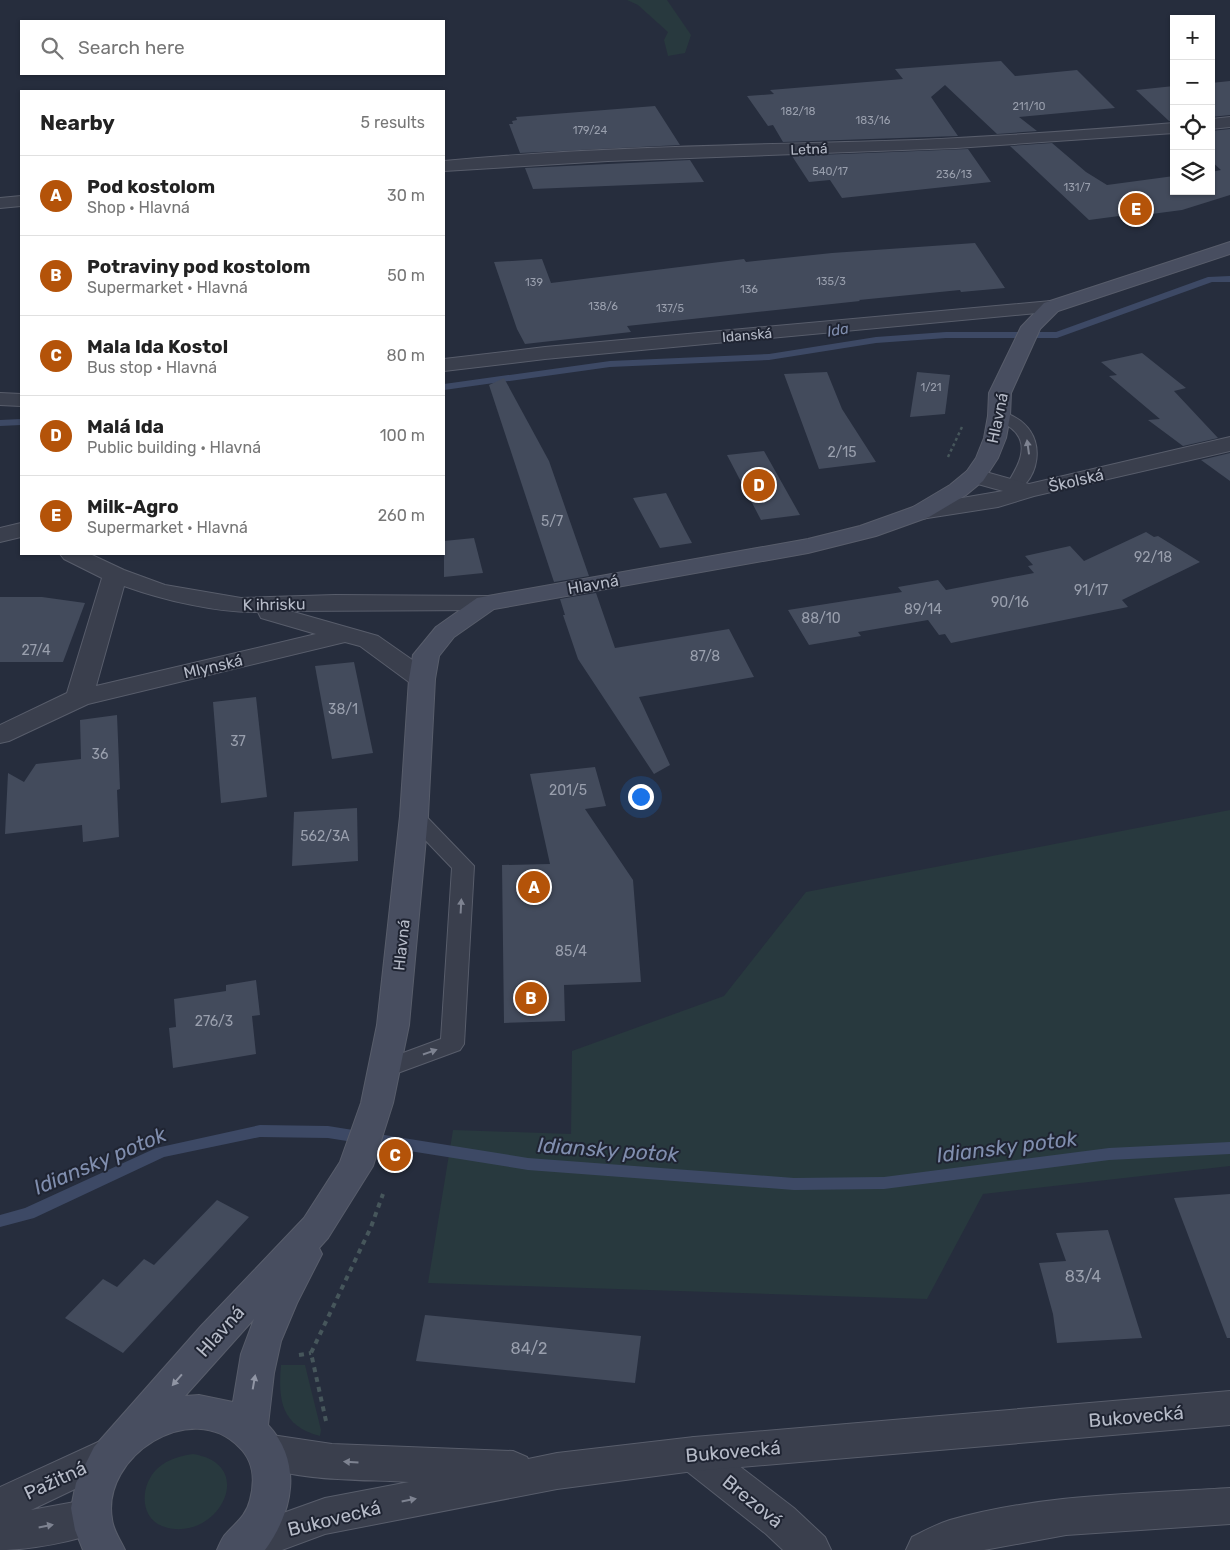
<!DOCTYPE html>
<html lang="en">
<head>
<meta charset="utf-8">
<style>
	:root { --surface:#fff; --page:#f6f6f6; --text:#222; --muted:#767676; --line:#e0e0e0; --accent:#b45309 }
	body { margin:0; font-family:Rubik,sans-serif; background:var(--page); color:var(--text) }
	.controls { position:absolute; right:15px; top:15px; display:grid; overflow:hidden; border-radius:0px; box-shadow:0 1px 4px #0004 }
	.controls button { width:45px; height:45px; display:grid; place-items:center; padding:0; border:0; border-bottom:1px solid var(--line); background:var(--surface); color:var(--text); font:25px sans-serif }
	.you { position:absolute; left:640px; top:796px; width:18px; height:18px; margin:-12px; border:4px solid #fff; border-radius:50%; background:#1a73e8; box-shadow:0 0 0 8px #1a73e833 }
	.badge { display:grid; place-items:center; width:32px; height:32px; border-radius:50%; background:var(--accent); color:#fff; font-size:16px; font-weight:700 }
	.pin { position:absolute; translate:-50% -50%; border:2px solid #fff; box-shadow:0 1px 5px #0006 }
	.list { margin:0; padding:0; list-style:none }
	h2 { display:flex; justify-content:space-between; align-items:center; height:65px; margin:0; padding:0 20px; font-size:21px }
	h2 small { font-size:16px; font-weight:400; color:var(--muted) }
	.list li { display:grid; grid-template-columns:32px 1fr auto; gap:15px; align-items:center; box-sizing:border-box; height:80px; padding:0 20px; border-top:1px solid var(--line) }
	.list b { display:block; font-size:19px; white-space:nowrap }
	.list p { margin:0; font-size:16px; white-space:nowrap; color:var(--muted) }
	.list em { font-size:16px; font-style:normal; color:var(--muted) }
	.icon { flex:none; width:28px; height:28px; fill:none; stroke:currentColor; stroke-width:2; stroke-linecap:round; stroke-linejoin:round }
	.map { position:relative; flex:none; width:1230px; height:1550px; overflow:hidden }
	.search { position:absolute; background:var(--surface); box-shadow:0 1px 4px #0004; left:20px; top:20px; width:425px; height:55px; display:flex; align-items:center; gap:12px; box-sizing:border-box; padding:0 18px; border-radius:0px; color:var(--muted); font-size:19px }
	.panel { position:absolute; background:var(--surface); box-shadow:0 1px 4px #0004; left:20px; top:90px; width:425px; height:465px; border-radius:0px }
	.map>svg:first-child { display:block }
	.green { fill:#28393e }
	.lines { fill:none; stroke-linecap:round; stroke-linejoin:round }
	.stream { fill:#3d4965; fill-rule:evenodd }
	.building { fill:#434b5c }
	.service-casing { stroke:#585d6b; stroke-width:2 }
	.minor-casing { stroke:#585d6b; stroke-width:2 }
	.tertiary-casing { stroke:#585d6b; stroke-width:2 }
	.secondary-casing { stroke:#585d6b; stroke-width:2 }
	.path-far1 { stroke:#46565b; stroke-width:2.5; stroke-dasharray:3 3; stroke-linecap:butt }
	.path { stroke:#46565b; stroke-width:4; stroke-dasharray:5 5; stroke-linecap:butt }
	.service { fill:#3a3f4d; fill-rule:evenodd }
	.minor { fill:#3a3f4d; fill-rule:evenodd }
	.tertiary { fill:#3a3f4d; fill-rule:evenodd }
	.secondary { fill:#484e60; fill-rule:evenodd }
	.oneway { fill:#7e8391 }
	.oneway2 { fill:#9095a4 }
	.labels { text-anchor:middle; stroke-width:4; stroke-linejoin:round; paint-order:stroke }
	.far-number-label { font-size:11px; fill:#999fad }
	.far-street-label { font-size:14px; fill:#b6bbc8; stroke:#1f2432 }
	.number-label { font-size:14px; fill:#999fad }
	.far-water-label { font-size:15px; font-style:italic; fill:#808eae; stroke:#1f2432 }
	.street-label { font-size:16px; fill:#b6bbc8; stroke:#1f2432 }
	.near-number-label { font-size:16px; fill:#999fad }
	.near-street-label { font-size:19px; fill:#b6bbc8; stroke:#1f2432 }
	.near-water-label { font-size:21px; font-style:italic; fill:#808eae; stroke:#1f2432 }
</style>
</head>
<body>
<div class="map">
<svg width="1230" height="1550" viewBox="0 0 1230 1550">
	<rect width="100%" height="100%" fill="#262d3d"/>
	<g class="green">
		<polygon points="627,0 667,0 691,35 685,53 668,56 664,40 668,32 638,5"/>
		<polygon points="1230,810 1230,1166 983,1194 927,1299 428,1283 453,1130 571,1134 572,1051 724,996 806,892"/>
		<path d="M281,1365H305L321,1430L320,1436C281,1426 278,1400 281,1365Z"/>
		<path d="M193,1454C261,1465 215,1546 162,1526C138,1516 141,1483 158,1468C168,1459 180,1456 193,1454Z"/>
	</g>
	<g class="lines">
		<g class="stream">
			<polygon points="1230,276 1230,282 1212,282 1057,338 946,338 876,343 769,360 610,367 444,390 444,384 610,361 769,354 876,337 946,332 1056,332 1208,277"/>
			<polygon points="21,419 21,425 0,426 0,420"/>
			<polygon points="260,1125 328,1126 528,1158 794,1178 884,1177 1109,1148 1230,1142 1230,1154 1109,1160 884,1189 794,1190 528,1170 328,1138 260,1137 164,1157 34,1218 0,1227 0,1215 25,1208 156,1148"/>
		</g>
	</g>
	<g class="building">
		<polygon points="1001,61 1015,76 1077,70 1115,108 1019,117 1037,131 997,134 945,85 931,97 958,136 783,142 773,125 768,126 747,96 774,94 770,90 903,79 895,69"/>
		<polygon points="1230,81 1230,115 1211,117 1211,83"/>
		<polygon points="1174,86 1174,121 1169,121 1136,90"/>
		<polygon points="655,106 680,145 520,153 509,124 513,124 512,121 517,120 516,117"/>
		<polygon points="1230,129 1230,195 1182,210 1121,218 1119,216 1089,220 1010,146 1052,143 1086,172 1107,185 1174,176 1174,191 1211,191 1211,172 1221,170 1211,161 1211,131"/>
		<polygon points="968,149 991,182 842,198 830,180 809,182 792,156"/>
		<polygon points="690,160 704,182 533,189 525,168"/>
		<polygon points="975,243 1005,288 961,292 960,290 859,300 860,301 627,326 631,332 525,344 517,329 494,262 542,259 551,283 744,259 746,262 832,253"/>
		<polygon points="1142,353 1186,388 1174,391 1218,438 1183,446 1148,420 1160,419 1109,376 1117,375 1101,362"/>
		<polygon points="827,372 842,409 876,462 819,469 784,374"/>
		<polygon points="917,372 950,375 945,414 910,417"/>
		<polygon points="504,378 549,461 589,576 554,582 489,385"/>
		<polygon points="764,451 800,515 761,520 727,455"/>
		<polygon points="1230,453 1230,481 1201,460"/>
		<polygon points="666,493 685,530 692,543 660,548 633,498"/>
		<polygon points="1146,532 1154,537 1158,536 1200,562 1122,600 1128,607 951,643 945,634 939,635 928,620 858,632 861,636 809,645 788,610 902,592 898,587 938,580 946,590 1034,573 1028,566 1033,565 1025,556 1070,546 1084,561"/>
		<polygon points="474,538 483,573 444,577 444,541"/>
		<polygon points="596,593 615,648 729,629 754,677 639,697 670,765 654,774 578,659 563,615 565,615 560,599"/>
		<polygon points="0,597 42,597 85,603 63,662 0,662"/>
		<polygon points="354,662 373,753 332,759 315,666"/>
		<polygon points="256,697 267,797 221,803 213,702"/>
		<polygon points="117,715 120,789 117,790 119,837 83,842 82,825 5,834 8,773 24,782 36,764 81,759 80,720"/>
		<polygon points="595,767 606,806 585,809 633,880 641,982 564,985 565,1021 504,1023 502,865 550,864 530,774"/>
		<polygon points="357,808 358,861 292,866 294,812"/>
		<polygon points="256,980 260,1015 252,1016 256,1054 173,1068 169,1028 176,1027 174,999 226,991 226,985"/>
		<polygon points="1230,1194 1230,1338 1227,1338 1174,1198"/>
		<polygon points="217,1200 249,1217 123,1353 65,1318 103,1279 117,1287 144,1259 154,1265"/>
		<polygon points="1108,1230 1142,1338 1057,1343 1053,1314 1039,1263 1066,1261 1056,1233"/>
		<polygon points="425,1315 641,1336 635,1383 416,1361"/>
	</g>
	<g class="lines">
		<defs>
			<g id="service">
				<path d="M999,411C1061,427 1034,497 1007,491L1005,487C1016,470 1033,445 1011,428C1005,423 996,423 991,416L993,413Z"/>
				<polygon points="414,809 421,811 474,866 464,1044 460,1050 384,1078 376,1075 372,1069 376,1063 441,1039 452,868 407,821 404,816 407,811"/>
			</g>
			<g id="minor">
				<polygon points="1230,117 1230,127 1211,129 1211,119"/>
				<path d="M1174,123V133L956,148L608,161L444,171V161C601,146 759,145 917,140C1003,136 1088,130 1174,123Z"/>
				<polygon points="21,196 21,206 0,208 0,198"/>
				<polygon points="1051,301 1058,303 1061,307 1058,311 545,359 444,371 444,359 545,347"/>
				<polygon points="0,393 21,394 21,406 0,405"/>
				<polygon points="1230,437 1230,451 1034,496 998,507 921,519 913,517 909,512 913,507 921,505 1003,491 967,481 964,476 967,471 975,469 1029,484"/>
				<polygon points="21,523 21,537 0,542 0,528"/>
				<path d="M60,554H90L124,570L165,585L241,598L335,595L486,596L495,598L498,603L495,608L486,610L290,611L378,636L431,673L435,679L431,685L422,687L413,685L360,646L345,642L88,704L9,741L0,743V725L67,693L102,578L64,559ZM124,586C163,600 217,613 258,612L261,618L316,634L96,686Z"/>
				<polygon points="694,1437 708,1442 794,1508 825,1537 831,1550 783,1550 766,1534 680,1466 675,1454 680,1442"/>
				<path d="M1230,1488V1524L1066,1535L984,1550H906L912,1537C924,1531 937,1524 950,1520C1041,1494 1137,1494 1230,1488Z"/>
			</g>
			<g id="tertiary">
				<path d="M1230,1391V1425L694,1471L557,1489L325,1534L282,1550H226L224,1545L230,1532L325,1498L409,1482C357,1479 301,1482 251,1463L246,1451L251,1439L265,1434L332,1444L513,1451L527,1457L528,1459L557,1453L694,1437Z"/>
				<path d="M109,1437L123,1442L128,1454L123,1466L31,1510L91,1499L105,1504L111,1517L105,1530C75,1541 32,1550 0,1550V1487Z"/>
			</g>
			<path id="secondary" d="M1230,242V254L1058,311L1040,329L1011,393L1010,416L1006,438L998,458L983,481L966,495L929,517L876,536L808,553L494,609L454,637L439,656L435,679L428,816L409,1025L393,1103L373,1166L328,1238L319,1248L322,1254L297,1303L281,1341L274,1373L268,1425C303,1462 293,1512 265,1550H217C219,1546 221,1540 224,1536C234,1524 246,1517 250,1500C255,1481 254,1461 239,1447C192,1398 101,1456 112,1519C113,1530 120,1539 125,1550H83L75,1530L71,1508L76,1483L94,1447L201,1326L304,1218L340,1162L361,1103L377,1025L400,816L409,679L413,655L436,627L477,598L808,539L860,526L913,507L950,485L967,471L976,458L984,438L988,416L989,393L1021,327L1044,303ZM254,1319L241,1354L233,1402L199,1395L185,1396Z"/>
		</defs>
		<use href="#service" class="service-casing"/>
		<use href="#minor" class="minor-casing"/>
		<use href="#tertiary" class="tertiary-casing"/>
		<use href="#secondary" class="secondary-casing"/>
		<polyline class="path-far1" points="948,457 962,427"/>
		<g class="path">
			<polyline points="299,1355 311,1353"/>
			<polyline points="326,1421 311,1353 371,1227 383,1194"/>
		</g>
		<use href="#service" class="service"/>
		<use href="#minor" class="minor"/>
		<use href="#tertiary" class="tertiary"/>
		<use href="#secondary" class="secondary"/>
	</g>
	<defs><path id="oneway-solid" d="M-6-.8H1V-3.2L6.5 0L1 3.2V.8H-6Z" transform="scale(1.25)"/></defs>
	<g class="oneway">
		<use href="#oneway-solid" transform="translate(1028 447) rotate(-98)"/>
		<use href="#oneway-solid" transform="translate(461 906) rotate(-87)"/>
		<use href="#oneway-solid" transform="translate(430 1052) rotate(-19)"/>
		<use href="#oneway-solid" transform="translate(351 1462) rotate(-177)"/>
		<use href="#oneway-solid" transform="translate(409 1500) rotate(-11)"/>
		<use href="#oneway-solid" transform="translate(46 1526) rotate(-11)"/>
	</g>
	<g class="oneway2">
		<use href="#oneway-solid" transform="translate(177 1380) rotate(131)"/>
		<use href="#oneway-solid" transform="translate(254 1382) rotate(-80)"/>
	</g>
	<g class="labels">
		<g class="far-number-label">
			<text x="1029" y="110">211/10</text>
			<text x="798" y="115">182/18</text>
			<text x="873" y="124">183/16</text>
			<text x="590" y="134">179/24</text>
			<text x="830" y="175">540/17</text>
			<text x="954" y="178">236/13</text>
			<text x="1077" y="191">131/7</text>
			<text x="831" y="285">135/3</text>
			<text x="534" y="286">139</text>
			<text x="749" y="293">136</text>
			<text x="603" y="310">138/6</text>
			<text x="670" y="312">137/5</text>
			<text x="931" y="391">1/21</text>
		</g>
		<g class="far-street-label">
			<text transform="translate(809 149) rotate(-2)" y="5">Letná</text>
			<text transform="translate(747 335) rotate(-5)" y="5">Idanská</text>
		</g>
		<g class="number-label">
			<text x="842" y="457">2/15</text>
			<text x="552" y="526">5/7</text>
			<text x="1153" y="562">92/18</text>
			<text x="1091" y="595">91/17</text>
			<text x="1010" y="607">90/16</text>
			<text x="923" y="614">89/14</text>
			<text x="821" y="623">88/10</text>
			<text x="36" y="655">27/4</text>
			<text x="705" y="661">87/8</text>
			<text x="343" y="714">38/1</text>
			<text x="238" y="746">37</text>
			<text x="100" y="759">36</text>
			<text x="568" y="795">201/5</text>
			<text x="325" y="841">562/3A</text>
			<text x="571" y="956">85/4</text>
			<text x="214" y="1026">276/3</text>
		</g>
		<g class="far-water-label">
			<text transform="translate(838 330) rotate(-9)" y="5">Ida</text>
		</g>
		<g class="street-label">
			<text transform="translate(997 418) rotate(-78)" y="6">Hlavná</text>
			<text transform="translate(1076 480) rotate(-13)" y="6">Školská</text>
			<text transform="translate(593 584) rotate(-10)" y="6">Hlavná</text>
			<text transform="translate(274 604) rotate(-1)" y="6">K ihrisku</text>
			<text transform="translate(213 666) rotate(-13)" y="6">Mlynská</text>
			<text transform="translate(401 945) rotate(-84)" y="6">Hlavná</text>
		</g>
		<g class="near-number-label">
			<text x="1083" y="1282">83/4</text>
			<text x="529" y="1354">84/2</text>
		</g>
		<g class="near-street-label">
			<text transform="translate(220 1331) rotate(-48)" y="7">Hlavná</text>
			<text transform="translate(1136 1416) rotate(-5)" y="7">Bukovecká</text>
			<text transform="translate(733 1451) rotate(-5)" y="7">Bukovecká</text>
			<text transform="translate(55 1480) rotate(-25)" y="7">Pažitná</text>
			<text transform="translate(753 1501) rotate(39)" y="7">Brezová</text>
			<text transform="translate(334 1518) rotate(-14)" y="7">Bukovecká</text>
		</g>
		<g class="near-water-label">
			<text transform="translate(1007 1147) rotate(-7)" y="7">Idiansky potok</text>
			<text transform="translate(608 1150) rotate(4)" y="7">Idiansky potok</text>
			<text transform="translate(100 1161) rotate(-23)" y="7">Idiansky potok</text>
		</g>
	</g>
</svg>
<div class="controls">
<button>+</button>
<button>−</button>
<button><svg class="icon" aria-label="locate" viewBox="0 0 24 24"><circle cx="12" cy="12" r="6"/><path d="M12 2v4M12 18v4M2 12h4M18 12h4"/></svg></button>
<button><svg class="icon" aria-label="layers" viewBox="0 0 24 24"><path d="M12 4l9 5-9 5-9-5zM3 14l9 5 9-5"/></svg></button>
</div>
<div class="you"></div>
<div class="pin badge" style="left:534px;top:887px">A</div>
<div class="pin badge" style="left:531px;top:998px">B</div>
<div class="pin badge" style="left:395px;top:1155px">C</div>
<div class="pin badge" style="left:759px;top:485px">D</div>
<div class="pin badge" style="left:1136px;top:209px">E</div>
<div class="search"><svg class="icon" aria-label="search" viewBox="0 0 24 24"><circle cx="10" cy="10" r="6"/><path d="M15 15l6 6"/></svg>Search here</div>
<section class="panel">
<h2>Nearby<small>5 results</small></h2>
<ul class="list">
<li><span class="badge">A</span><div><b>Pod kostolom</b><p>Shop · Hlavná</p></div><em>30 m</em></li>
<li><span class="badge">B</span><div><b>Potraviny pod kostolom</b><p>Supermarket · Hlavná</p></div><em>50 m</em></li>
<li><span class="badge">C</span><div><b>Mala Ida Kostol</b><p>Bus stop · Hlavná</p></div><em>80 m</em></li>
<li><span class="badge">D</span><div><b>Malá Ida</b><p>Public building · Hlavná</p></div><em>100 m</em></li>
<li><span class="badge">E</span><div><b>Milk-Agro</b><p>Supermarket · Hlavná</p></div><em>260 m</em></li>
</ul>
</section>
</div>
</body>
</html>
